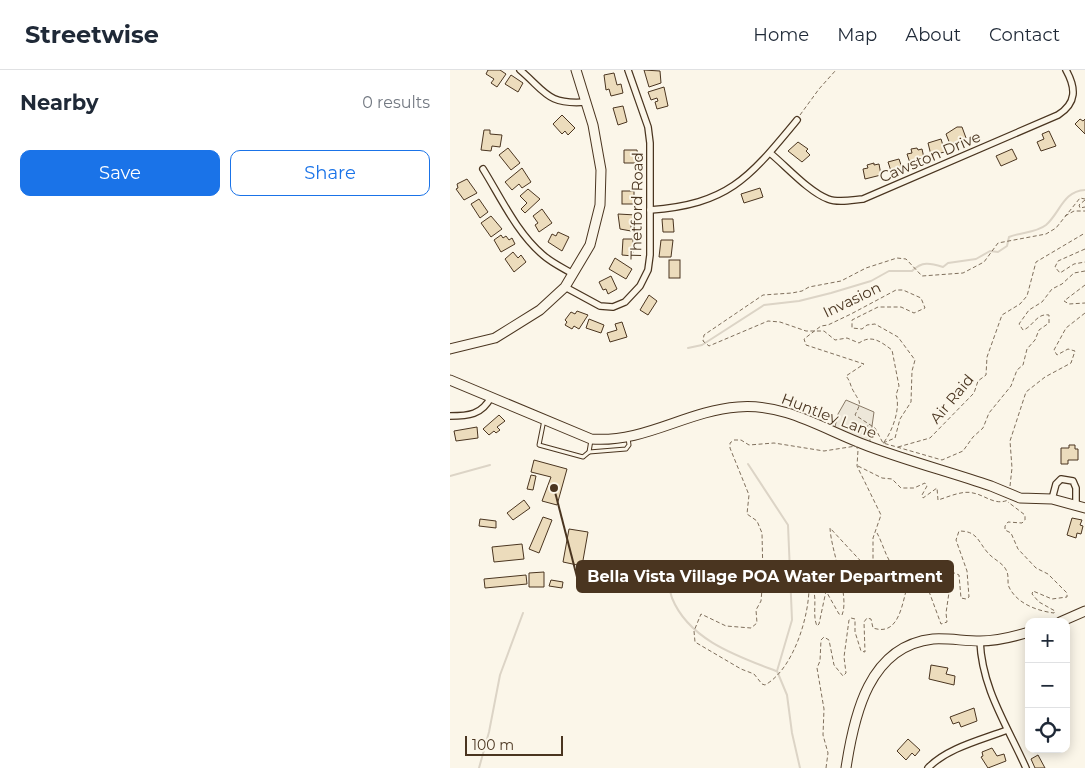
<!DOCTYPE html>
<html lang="en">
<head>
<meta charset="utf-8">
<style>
	:root { --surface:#fff; --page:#f2f2f3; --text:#1f2937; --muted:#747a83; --line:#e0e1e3; --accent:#1a73e8 }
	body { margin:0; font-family:Montserrat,sans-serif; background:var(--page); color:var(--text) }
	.controls { position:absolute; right:15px; bottom:15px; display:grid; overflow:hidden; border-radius:10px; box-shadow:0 2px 12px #0003 }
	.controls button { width:45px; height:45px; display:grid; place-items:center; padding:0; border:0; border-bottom:1px solid var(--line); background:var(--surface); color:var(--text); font:25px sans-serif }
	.scale { position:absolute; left:15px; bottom:12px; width:98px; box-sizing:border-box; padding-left:5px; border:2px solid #4a3520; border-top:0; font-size:14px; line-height:18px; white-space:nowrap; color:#4a3520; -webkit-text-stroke:4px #fbf6e9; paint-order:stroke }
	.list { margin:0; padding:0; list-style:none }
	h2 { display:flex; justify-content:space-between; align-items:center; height:65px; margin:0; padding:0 20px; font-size:21px }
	h2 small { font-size:16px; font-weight:400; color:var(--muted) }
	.actions { display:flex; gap:10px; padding:15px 20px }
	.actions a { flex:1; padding:11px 0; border:1px solid var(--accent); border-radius:10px; text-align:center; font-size:18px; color:var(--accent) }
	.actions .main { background:var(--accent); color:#fff }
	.icon { flex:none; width:28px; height:28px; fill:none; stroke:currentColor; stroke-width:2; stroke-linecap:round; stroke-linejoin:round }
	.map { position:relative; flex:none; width:635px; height:698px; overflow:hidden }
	header { display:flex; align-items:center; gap:30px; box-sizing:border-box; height:70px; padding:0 25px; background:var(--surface); border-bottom:1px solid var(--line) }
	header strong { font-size:24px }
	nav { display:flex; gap:28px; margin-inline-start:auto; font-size:18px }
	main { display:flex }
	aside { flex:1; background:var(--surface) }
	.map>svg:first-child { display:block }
	.parking { fill:#ede7d9; stroke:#887966 }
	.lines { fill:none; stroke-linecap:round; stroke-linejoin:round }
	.stream { stroke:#dcd4c6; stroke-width:2 }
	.building { fill:#ecdcbc; stroke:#4a3520 }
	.lane-casing { stroke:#4a3520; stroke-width:5 }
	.street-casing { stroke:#4a3520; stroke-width:8 }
	.secondary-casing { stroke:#4a3520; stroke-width:11 }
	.path { stroke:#7f6f5c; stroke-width:1; stroke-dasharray:4 2.5; stroke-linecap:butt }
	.lane { stroke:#fbf6e9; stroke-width:3 }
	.street { stroke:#fbf6e9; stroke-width:5.5 }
	.secondary { stroke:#fbf6e9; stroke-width:9 }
	.labels { text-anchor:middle; stroke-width:4; stroke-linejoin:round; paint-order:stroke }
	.street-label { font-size:15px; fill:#4a3520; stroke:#fbf6e9 }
	.leader { fill:none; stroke:#4a3520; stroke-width:2 }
	.callout-dot { fill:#4a3520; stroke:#fbf6e9; stroke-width:2 }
	.callout { fill:#4a3520; stroke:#4a3520; stroke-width:2 }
	.callout-label { font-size:16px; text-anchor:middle; font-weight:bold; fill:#fff }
</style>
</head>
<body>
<header>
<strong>Streetwise</strong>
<nav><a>Home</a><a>Map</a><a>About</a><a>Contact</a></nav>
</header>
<main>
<aside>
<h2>Nearby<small>0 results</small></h2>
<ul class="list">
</ul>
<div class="actions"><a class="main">Save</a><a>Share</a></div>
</aside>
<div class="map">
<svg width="635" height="698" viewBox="0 0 635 698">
	<rect width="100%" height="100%" fill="#fbf6e9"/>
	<polygon class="parking" points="396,330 424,342 419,377 384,361 388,344"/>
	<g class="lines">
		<g class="stream">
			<path d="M238,278L252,275L314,235L349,231L381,223L421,211L439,201H462C472,191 480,193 493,197L498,193L526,189L540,181L548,182L557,176L559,167C571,162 586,163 596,155C610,143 613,121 635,120"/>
			<polyline points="298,394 338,455 342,550 327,601 337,625 342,663 350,698"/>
			<polyline points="0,406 40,395"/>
			<path d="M215,498C218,507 219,519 222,528C239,570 287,586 326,601"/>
			<polyline points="29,698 39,662 50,605 73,543"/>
		</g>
	</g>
	<g class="building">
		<polygon points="38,0 50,0 56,4 47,17 41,13 44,9 36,4"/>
		<polygon points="194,0 210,1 211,13 199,17"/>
		<polygon points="164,3 167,15 171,14 173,23 161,26 159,19 156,20 154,5"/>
		<polygon points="61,5 73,13 68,22 55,14"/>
		<polygon points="214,17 218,36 207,39 205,32 208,31 207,28 201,30 198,22"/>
		<polygon points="173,36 177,52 168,55 163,38"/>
		<polygon points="112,45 125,58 118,65 115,61 112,64 103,54"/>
		<polygon points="630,49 633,51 635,49 635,64 625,54"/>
		<polygon points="507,57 512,57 516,68 500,74 496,64"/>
		<polygon points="34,60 40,60 40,64 52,65 50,77 42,76 41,81 31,80"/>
		<polygon points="599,61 606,76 591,81 587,72 594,69 592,64"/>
		<polygon points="491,69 495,82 481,85 478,73"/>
		<polygon points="348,72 358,79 356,81 360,85 352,92 338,81"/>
		<polygon points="58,78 70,93 61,100 49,85"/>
		<polygon points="467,78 468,80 472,79 474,88 460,93 457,84 462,83 461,79"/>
		<polygon points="562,79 567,89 551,96 546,86"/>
		<polygon points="174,80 187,80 189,93 174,93"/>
		<polygon points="449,89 452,98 441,101 438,92"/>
		<polygon points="424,93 424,95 429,94 431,105 415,109 413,99 418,98 417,95"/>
		<polygon points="72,98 81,112 72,118 69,114 62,120 55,112"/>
		<polygon points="17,109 27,123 14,130 6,119 8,118 7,114"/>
		<polygon points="310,118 313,127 294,133 291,124"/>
		<polygon points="78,119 90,129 75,143 71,139 77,133 70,126"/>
		<rect x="172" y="121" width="12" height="13"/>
		<polygon points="29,129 38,142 30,148 21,134"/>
		<polygon points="92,139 102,153 89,162 85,155 88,153 83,146"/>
		<polygon points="168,144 186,145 186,153 181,152 181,161 170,159"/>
		<polygon points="41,146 52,159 41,167 31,153"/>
		<polygon points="212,149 223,149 224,162 213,162"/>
		<polygon points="108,162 119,167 112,181 98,172 102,164 106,166"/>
		<polygon points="51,165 53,168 56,166 59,170 62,168 65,174 51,182 44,170"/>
		<polygon points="173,169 183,169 183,186 172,185"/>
		<polygon points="211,170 223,170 221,187 209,187"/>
		<polygon points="63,182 68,188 71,185 76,192 64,202 55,189"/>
		<polygon points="165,188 182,199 176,209 159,199"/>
		<rect x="219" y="190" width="11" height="18"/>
		<polygon points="161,206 167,219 158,224 156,219 153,220 149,212"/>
		<polygon points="199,225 207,231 198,245 190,240"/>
		<polygon points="127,241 138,245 129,259 124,256 122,259 115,255 117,252 115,250 121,242 125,244"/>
		<polygon points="139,249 154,255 151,263 136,258"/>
		<polygon points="172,252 177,267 160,272 157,263 167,260 165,254"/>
		<polygon points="49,345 55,351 47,357 50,360 46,363 44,361 39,365 33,359"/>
		<polygon points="27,357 28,368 6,371 4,361"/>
		<polygon points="619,375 625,375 625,379 628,379 628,390 618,390 618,394 611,394 611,378 619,378"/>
		<polygon points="84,390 117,399 107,435 92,431 101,407 81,402"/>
		<polygon points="81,405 86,406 83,420 77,419"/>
		<polygon points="74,430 80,438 63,450 57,443"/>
		<polygon points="93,447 102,450 89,483 79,479"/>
		<polygon points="622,448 632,450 630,455 633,456 631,464 627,463 626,468 617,465"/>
		<polygon points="30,449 46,451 46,458 29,456"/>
		<polygon points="119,459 138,462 132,496 113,492"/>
		<polygon points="72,474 74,489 44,492 42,477"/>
		<polygon points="94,502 94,517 79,517 79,503"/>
		<polygon points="76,505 77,514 35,518 34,509"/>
		<polygon points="101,510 113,512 112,518 99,516"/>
		<polygon points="481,595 498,598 496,604 505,606 504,615 479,609"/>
		<polygon points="524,638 527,651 511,657 509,652 503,654 500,647"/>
		<polygon points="458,669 470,680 465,686 462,683 456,690 447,681"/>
		<polygon points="542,678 547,686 554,684 556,691 538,698 531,687 533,686 532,682"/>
		<polygon points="588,685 595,698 585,698 581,689"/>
	</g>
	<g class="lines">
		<defs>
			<g id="lane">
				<polyline points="94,350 89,375 133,387 139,382 141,370"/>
				<polyline points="139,382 176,379 179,375 178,368"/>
			</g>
			<g id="street">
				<path d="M70,0C96,22 97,35 136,32"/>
				<path d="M320,83C336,96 359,122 378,129C388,133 402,130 413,129L608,45C627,33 626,18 616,0"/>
				<path d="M33,99C51,128 67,163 93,185C102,193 113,198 123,204"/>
				<path d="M200,140C279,134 299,108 347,50"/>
				<polyline points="115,217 150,236 163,237 175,232 190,216 198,200 200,185 200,73 198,57 178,0"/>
				<path d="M0,346C18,346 32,345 41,327"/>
				<polyline points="602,429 606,414 611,409 623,411 626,418 626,435"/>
				<path d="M530,571C532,619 557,655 576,698"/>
				<path d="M478,698C497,678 531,670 557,660"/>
			</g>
			<g id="secondary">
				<polyline points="0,279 45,268 90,240 115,217 140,175 150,135 151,100 143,55 126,0"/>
				<path d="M0,310L141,369C196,373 235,341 288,337C336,333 374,360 418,376C458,391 500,402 541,416L570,428L602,429L635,438"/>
				<polyline points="610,552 635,541"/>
				<path d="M396,698C404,645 419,576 483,569C499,568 514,571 530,571C546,571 563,567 579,562"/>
			</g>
		</defs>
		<use href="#lane" class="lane-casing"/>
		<use href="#street" class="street-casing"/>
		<use href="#secondary" class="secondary-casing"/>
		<g class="path">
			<polyline points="350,45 369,19 386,0"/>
			<polyline points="635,130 629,135 630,138 635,137"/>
			<polyline points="615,146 624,141 635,141"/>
			<polyline points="635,179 608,191 605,197 610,203 624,194 635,192"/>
			<polyline points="635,215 614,231 619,234 635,233"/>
			<polyline points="412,364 419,354"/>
			<path d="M284,370H291L299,375L324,373L374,381L406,376L408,380L407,396L431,445L423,468V501L419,500L380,458C381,481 400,526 392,545L389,544L376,521L369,554L367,556C361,543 370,523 359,514C360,544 344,599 315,615L312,614L304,604L291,599L245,572L244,561L251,544L276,556L301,558L307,553L306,540L311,531L313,508L312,463L307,451L297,444L299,425L280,378V373Z"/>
			<path d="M434,372C442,362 451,338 446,325L449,316L442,280C431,272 422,264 409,273L397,268L385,270L374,261H356L330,252L318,251L259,276L253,271L254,265L313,225L342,223L352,221L359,217L391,211L416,198L447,188L456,189L472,206L513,203L534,192L548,173L596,164L606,158L630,128L635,129"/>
			<path d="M433,373L445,368L450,349L461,332L462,301L465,290L448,267L425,254L417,255L412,259L402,258V250L428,237H451L464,243L475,238L471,228L453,220H446L401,244L378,255L371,256L354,269L356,275L414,294L396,306C401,312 400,316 404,322C410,333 412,331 405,345L425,358L433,373L492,390L513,381L523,367L533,358L539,343L561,316L567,300L573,295L577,279L585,270L589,260L599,253V245C586,243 583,257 573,260L569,254L579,240L592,232L602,219L612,214L624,203L635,201"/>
			<polyline points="448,377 480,368 524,323 528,311 536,305 537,287 552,245 570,234 577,226 586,192 635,163"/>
			<path d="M408,396L432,408L442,409L451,418H464L475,413L477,416L472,425L473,428L487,418L488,430C498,427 513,420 523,423C535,425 545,436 558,430"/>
			<polyline points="560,416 562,398 560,371 576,322 595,307 621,293 625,281 618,279 607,285 604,280 616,258 635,243"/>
			<path d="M427,463C435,477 438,501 456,504L462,500"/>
			<path d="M376,698L378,683L373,665L374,639L367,598L370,591L371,570L374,567L379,570L384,595L393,606L396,603L394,587L399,550L401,548L405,549V562L411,581L415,582L414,552L417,548L421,549L423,558C450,567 452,532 458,514C460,507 463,499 466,492H472L476,498L477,516L491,554L497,552L496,543L502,502L509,505L511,528L516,529L519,527L517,501L506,470L509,461C528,461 528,472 538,483C544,490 554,493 557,502C559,507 557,513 559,517C567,534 588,541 604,543L605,541L589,532L582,524L583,521L602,529L617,527V523L598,504L586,498L568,479L561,463L555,460V456L558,452L572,453L575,450V445L558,432"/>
		</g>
		<use href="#lane" class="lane"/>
		<use href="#street" class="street"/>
		<use href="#secondary" class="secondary"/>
	</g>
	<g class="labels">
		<g class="street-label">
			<text transform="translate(480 87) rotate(-23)" y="5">Cawston Drive</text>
			<text transform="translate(187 136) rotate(-89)" y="5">Thetford Road</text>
			<text transform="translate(402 230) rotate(-26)" y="5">Invasion</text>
			<text transform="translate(502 329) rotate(-50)" y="5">Air Raid</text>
			<text transform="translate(379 346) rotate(21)" y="5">Huntley Lane</text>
		</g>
	</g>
	<path class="leader" d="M104 418L127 507"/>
	<circle class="callout-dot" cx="104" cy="418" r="5"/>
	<rect class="callout" x="127" y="491" width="376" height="31" rx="5"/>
	<g class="callout-label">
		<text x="315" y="512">Bella Vista Village POA Water Department</text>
	</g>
</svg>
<div class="controls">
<button>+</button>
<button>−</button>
<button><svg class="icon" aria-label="locate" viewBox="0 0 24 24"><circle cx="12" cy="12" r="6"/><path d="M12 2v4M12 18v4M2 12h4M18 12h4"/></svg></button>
</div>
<div class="scale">100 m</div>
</div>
</main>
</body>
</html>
